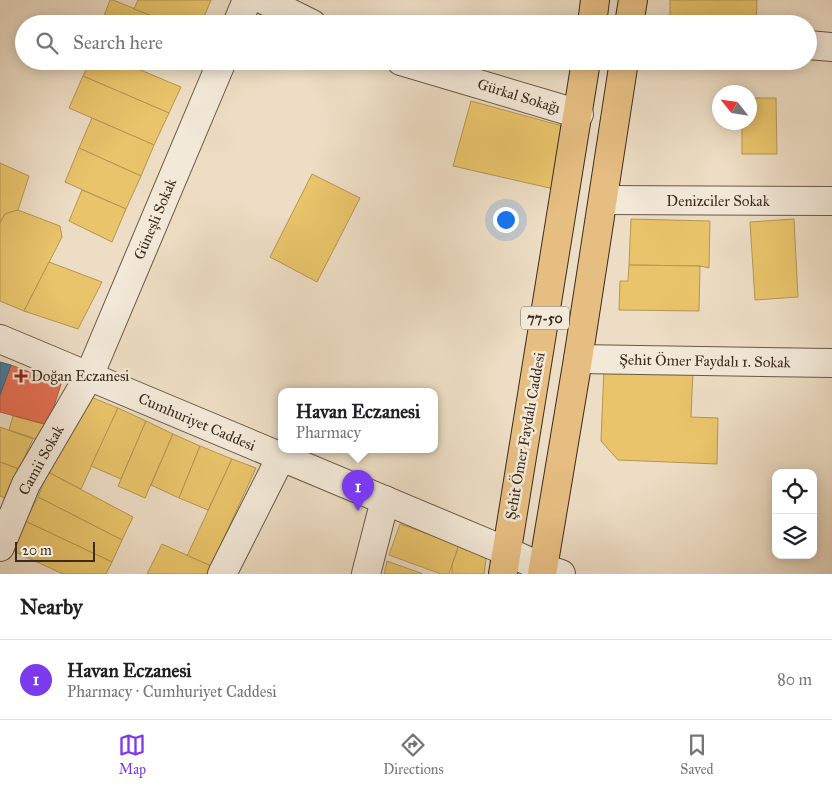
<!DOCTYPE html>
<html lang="en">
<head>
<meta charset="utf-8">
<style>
	:root { --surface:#fff; --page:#f2f2f2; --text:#202124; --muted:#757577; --line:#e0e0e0; --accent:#7c3aed }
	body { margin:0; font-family:"IM FELL Great Primer",serif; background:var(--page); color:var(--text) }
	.controls { position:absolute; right:15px; bottom:15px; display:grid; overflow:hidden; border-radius:10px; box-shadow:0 2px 12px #0003 }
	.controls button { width:45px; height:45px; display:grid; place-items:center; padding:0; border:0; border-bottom:1px solid var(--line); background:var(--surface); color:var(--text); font:25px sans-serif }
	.compass { position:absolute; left:712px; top:85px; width:45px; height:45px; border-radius:50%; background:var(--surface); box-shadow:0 2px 12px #0003; rotate:300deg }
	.scale { position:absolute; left:15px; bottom:12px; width:80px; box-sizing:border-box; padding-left:5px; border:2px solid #3c2b1c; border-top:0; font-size:14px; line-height:18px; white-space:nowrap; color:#3c2b1c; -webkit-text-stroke:4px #f3e9d9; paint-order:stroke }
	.you { position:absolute; left:505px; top:219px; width:18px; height:18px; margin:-12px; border:4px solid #fff; border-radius:50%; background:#1a73e8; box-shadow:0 0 0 8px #1a73e833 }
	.badge { display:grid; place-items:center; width:32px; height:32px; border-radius:50%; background:var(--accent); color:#fff; font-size:16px; font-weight:700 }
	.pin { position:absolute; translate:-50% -41px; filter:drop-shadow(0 1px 2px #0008) }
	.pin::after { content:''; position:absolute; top:26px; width:18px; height:15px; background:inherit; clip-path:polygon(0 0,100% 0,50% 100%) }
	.popup { position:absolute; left:278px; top:388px; width:160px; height:65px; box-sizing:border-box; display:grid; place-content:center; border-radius:10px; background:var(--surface); filter:drop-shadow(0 1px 4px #0005); font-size:16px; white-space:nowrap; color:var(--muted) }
	.popup b { font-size:19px; color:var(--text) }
	.popup::after { content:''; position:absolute; left:50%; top:100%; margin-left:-10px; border:10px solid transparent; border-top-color:var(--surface) }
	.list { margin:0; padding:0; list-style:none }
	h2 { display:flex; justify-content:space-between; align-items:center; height:65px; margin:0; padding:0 20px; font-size:21px }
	h2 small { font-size:16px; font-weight:400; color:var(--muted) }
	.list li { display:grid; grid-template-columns:32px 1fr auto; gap:15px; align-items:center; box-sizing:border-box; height:80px; padding:0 20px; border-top:1px solid var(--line) }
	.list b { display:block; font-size:19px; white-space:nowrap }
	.list p { margin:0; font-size:16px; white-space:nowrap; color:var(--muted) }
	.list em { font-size:16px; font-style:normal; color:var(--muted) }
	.icon { flex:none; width:28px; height:28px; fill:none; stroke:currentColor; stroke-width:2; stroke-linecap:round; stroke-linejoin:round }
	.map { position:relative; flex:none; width:832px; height:574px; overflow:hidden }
	.search { position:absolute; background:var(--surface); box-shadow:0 2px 12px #0003; left:15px; right:15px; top:15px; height:55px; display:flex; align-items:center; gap:12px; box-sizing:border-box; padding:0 18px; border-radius:28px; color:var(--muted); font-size:19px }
	.sheet { height:145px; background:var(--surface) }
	nav { display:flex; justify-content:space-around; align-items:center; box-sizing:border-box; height:70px; border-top:1px solid var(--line); background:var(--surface); font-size:14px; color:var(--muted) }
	nav a { display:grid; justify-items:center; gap:2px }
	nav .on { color:var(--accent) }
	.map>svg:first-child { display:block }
	.homes { fill:#e9c46a; stroke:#b59653 }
	.shops { fill:#e76f51; stroke:#b45b41 }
	.public { fill:#457b9d; stroke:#426376 }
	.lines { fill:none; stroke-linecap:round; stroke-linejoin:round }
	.minor-casing { stroke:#685846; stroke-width:30 }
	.primary-casing { stroke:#3c2b1c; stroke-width:30 }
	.minor { stroke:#f3e9d9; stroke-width:28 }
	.primary { stroke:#e6be82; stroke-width:28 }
	.poi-dot { fill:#8f2418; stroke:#f3e9d9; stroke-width:2 }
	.labels { text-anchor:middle; stroke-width:5; stroke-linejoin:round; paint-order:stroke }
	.shield { fill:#f3e9d9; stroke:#736455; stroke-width:1 }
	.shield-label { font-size:14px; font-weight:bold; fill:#3c2b1c }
	.street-label { font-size:15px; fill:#3c2b1c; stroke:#f3e9d9 }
	.poi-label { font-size:15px; fill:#3c2b1c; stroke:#f3e9d9; text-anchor:start }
</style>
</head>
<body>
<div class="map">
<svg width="832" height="574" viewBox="0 0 832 574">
	<rect width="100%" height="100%" fill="#edddc4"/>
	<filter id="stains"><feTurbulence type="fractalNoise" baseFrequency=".004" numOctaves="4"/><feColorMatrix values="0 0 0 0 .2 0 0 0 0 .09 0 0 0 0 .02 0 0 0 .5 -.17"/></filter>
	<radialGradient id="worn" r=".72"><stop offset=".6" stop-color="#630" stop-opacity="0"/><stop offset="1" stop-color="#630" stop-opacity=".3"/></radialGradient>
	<g class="homes">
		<polygon points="110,0 113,0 173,24 101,24"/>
		<polygon points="138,0 211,0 201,24 173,24 134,9"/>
		<polygon points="670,0 757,0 756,24 676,24 672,21 670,15"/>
		<polygon points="90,61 119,61 181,87 169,113 83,76"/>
		<polygon points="83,76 169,113 154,145 69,108"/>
		<polygon points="750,98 776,98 777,154 742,154 742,122 750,122"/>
		<polygon points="471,101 566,127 554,189 453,166"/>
		<polygon points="92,118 154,145 141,176 79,148"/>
		<polygon points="79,148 141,176 126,209 65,182"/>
		<polygon points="0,163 29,176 18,210 5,214 0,222"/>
		<polygon points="312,174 360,198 317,282 270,257"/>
		<polygon points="82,190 126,209 112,242 69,221"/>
		<polygon points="18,210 60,226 62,237 24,311 0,301 0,223 5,214"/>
		<polygon points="631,219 710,221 709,268 700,266 629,265"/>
		<polygon points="794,219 798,297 755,300 750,222"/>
		<polygon points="49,262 102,282 78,329 24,311"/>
		<polygon points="629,265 700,266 699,311 619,310 620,281 628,281"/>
		<polygon points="604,367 693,371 691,417 718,418 717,464 618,460 601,441"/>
		<polygon points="86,395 118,408 81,489 48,472"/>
		<polygon points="118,408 146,421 121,479 91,466"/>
		<polygon points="13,416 48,425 42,441 9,430"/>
		<polygon points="146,421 173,434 145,498 118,486"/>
		<polygon points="0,427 33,439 19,469 0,462"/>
		<polygon points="173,434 200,446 179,498 151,485"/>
		<polygon points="200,446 232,459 208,510 179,498"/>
		<polygon points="232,459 256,468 211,566 187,556"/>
		<polygon points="0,462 19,469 9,500 0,496"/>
		<polygon points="48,472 133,517 122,540 38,497"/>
		<polygon points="38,497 122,540 112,562 25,521"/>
		<polygon points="25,521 112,562 106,574 63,574 11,550"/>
		<polygon points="400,524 459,545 449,574 441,574 389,555"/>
		<polygon points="162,544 211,566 208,574 147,574"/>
		<polygon points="459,545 483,552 486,559 484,574 452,574 452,565"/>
		<polygon points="387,561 423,574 384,574"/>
	</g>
	<polygon class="shops" points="11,365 61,384 48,425 0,412 0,395"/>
	<polygon class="public" points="0,362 11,365 0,395"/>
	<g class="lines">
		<defs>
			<g id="minor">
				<polyline points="264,0 312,24"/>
				<polyline points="237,24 247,0"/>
				<polyline points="808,45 832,47"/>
				<polyline points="401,61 579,114"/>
				<polyline points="603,200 832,201"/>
				<polyline points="0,339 506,551 543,568 561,574"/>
				<polyline points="578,359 832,363"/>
				<polyline points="0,547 26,484 89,376 222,61"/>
				<polyline points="222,574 281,457"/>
				<polyline points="366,574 385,500"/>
			</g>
			<g id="primary">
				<polyline points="592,24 595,0"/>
				<polyline points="629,24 633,0"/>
				<polyline points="503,574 586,61"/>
				<polyline points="542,574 578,359 624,61"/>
			</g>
		</defs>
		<use href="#minor" class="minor-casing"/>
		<use href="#primary" class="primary-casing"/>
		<use href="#minor" class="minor"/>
		<use href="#primary" class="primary"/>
	</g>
	<path class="poi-dot" d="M18.5 368.5h5v5h5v5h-5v5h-5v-5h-5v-5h5z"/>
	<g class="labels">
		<rect class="shield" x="521" y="306.5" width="48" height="23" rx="4"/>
		<g class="shield-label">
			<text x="545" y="323">77-50</text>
		</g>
		<g class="street-label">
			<text transform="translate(519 96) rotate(17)" y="5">Gürkal Sokağı</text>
			<text x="718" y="206">Denizciler Sokak</text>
			<text transform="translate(155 219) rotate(-67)" y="5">Güneşli Sokak</text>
			<text transform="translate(705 361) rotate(1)" y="5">Şehit Ömer Faydalı 1. Sokak</text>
			<text transform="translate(197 422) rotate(23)" y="5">Cumhuriyet Caddesi</text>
			<text transform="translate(525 436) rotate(-80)" y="5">Şehit Ömer Faydalı Caddesi</text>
			<text transform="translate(41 460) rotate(-61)" y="5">Camii Sokak</text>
		</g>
		<g class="poi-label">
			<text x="31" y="381">Doğan Eczanesi</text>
		</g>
	</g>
	<rect width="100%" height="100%" filter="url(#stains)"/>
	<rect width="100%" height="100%" fill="url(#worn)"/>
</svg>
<div class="controls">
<button><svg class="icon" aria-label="locate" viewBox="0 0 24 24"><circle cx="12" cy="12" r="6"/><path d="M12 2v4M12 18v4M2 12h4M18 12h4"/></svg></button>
<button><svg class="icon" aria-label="layers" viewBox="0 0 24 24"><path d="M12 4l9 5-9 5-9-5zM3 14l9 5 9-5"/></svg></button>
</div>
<svg class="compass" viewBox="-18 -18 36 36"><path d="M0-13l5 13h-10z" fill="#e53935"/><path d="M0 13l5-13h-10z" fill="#757577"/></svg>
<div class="scale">20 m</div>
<div class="you"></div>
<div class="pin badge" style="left:358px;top:511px">1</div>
<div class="popup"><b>Havan Eczanesi</b>Pharmacy</div>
<div class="search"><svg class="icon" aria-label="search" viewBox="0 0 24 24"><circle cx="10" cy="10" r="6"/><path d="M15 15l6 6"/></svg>Search here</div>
</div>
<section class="sheet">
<h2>Nearby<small></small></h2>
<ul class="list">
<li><span class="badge">1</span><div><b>Havan Eczanesi</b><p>Pharmacy · Cumhuriyet Caddesi</p></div><em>80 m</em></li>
</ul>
</section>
<nav>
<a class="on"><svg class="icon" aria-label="map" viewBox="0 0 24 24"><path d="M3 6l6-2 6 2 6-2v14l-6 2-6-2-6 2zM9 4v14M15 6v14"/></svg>Map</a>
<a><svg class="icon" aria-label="directions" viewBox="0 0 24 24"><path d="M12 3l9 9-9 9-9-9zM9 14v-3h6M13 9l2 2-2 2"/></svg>Directions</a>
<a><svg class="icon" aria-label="saved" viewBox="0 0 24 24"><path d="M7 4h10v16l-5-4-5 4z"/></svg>Saved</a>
</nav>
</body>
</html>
